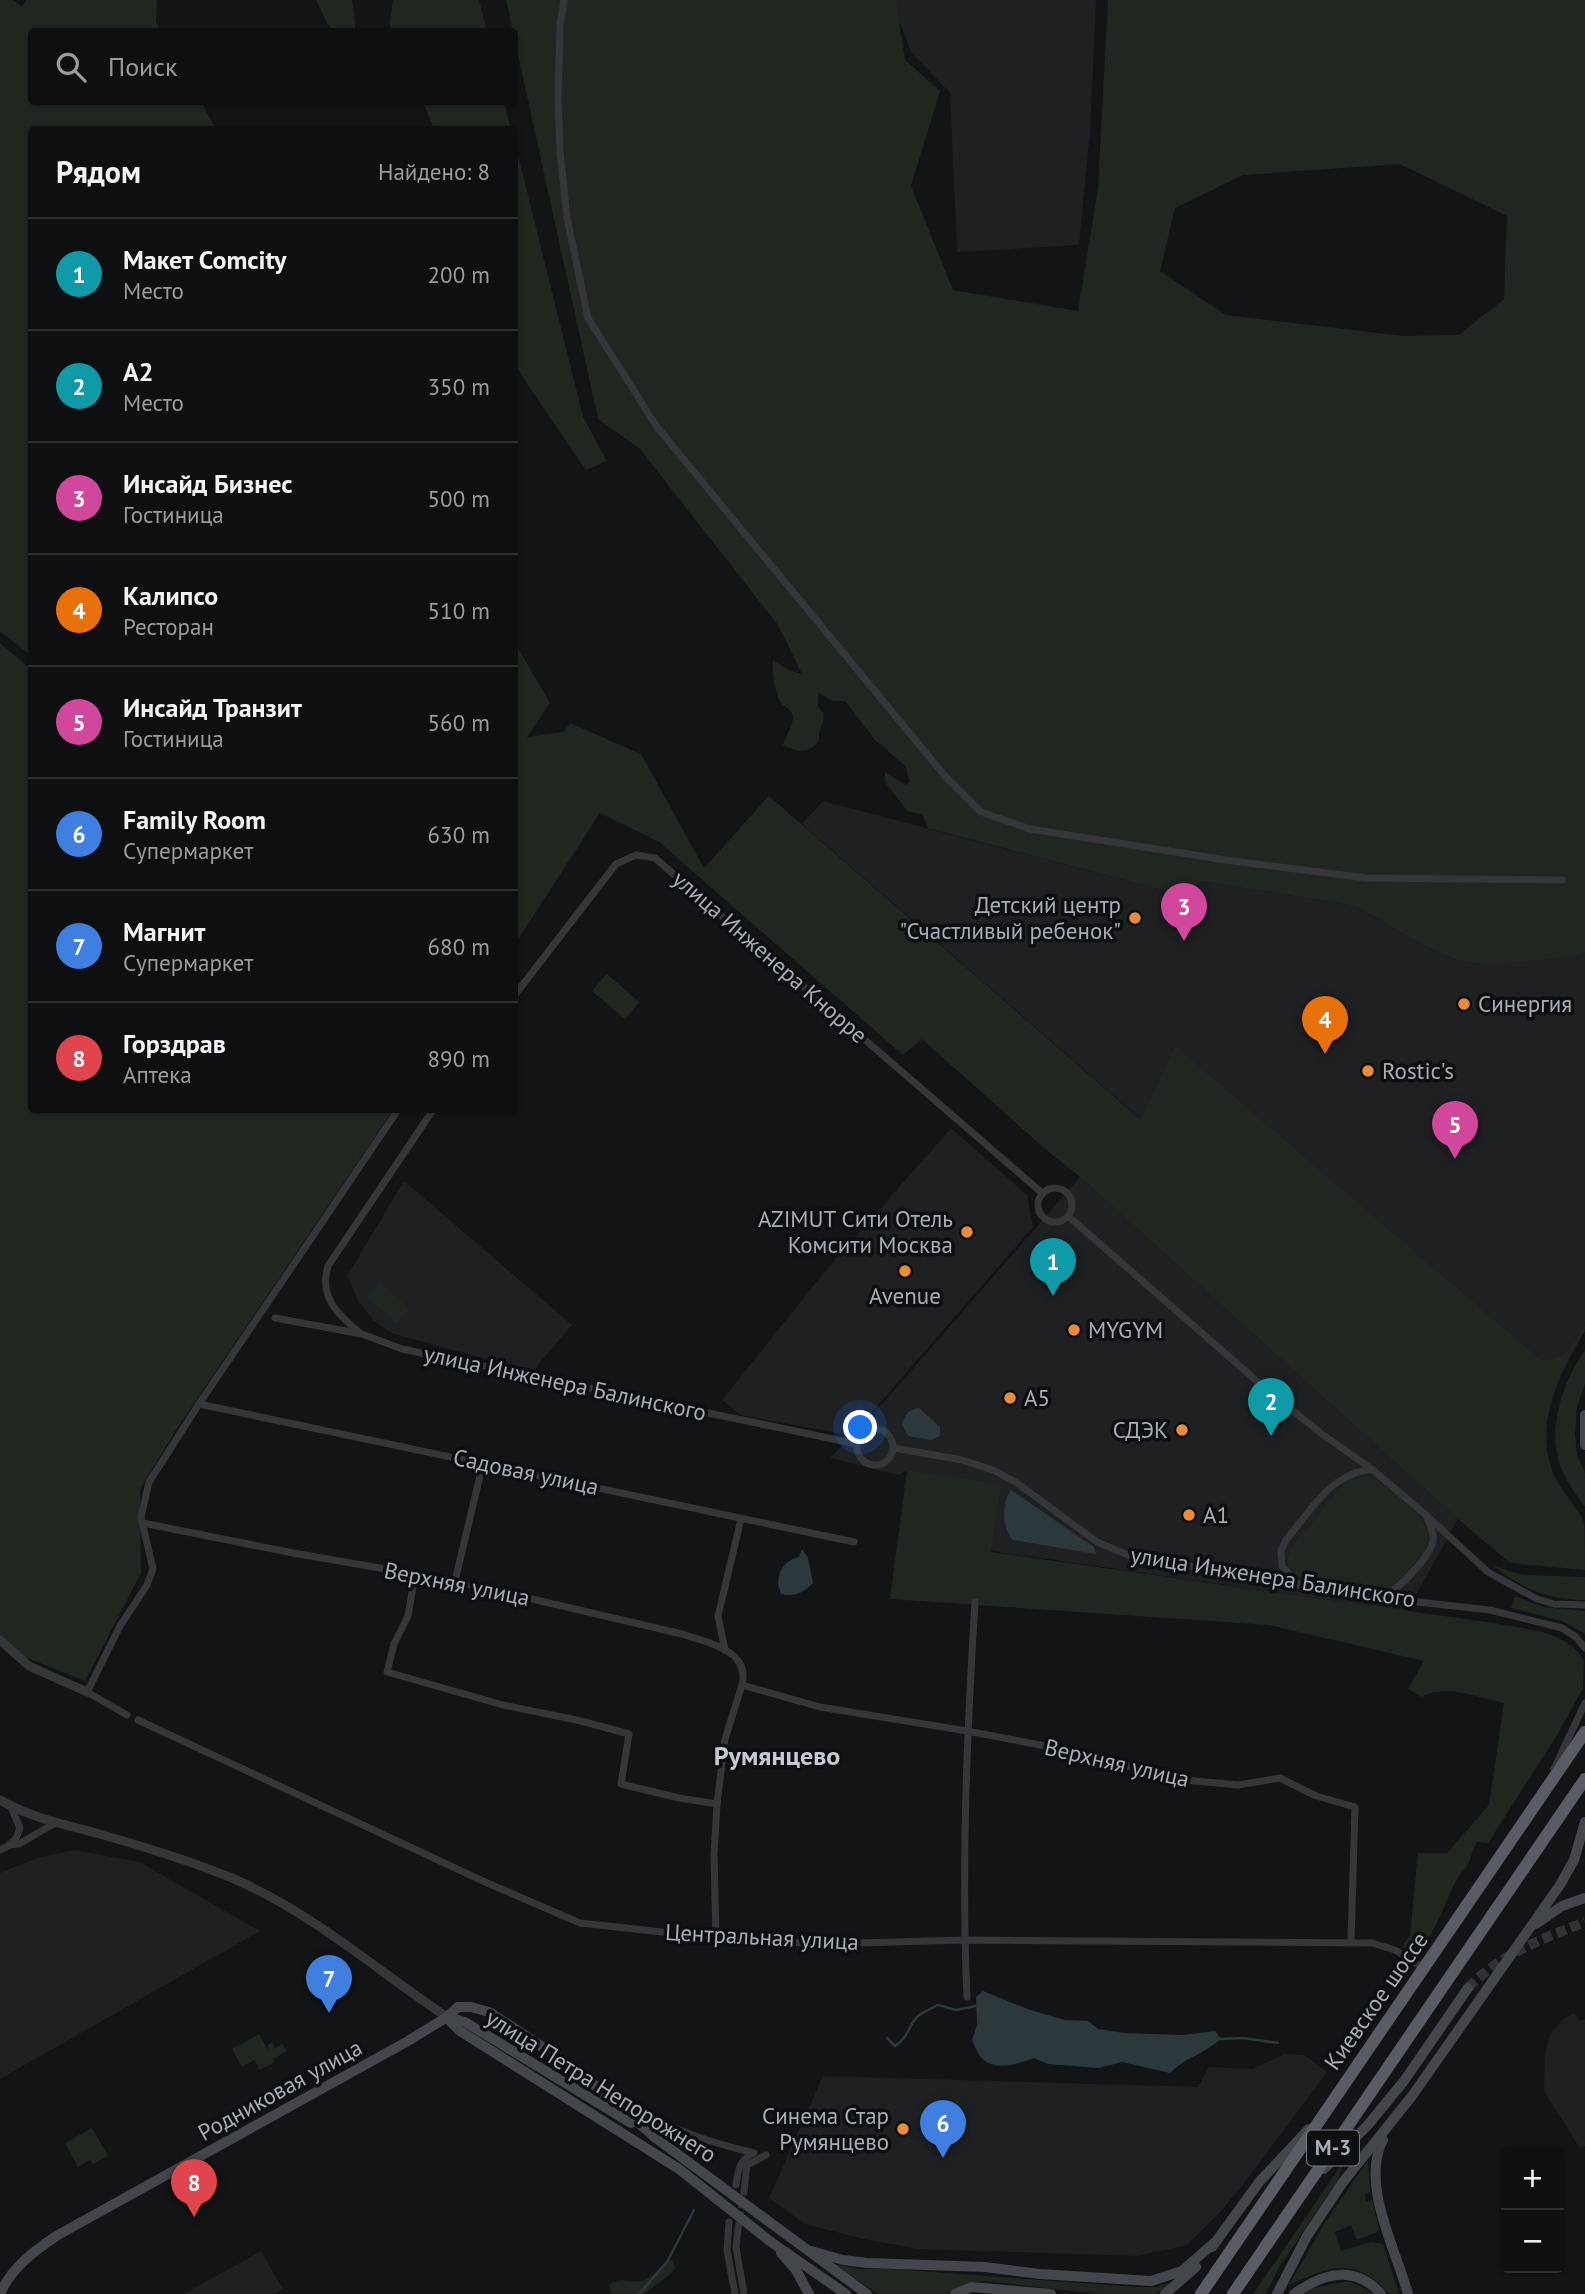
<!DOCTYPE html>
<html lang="ru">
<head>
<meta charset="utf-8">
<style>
	:root { --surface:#0e0f10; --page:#171819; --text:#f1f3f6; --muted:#9b9c9f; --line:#2e2f30; --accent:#e98b37 }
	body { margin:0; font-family:"PT Sans",sans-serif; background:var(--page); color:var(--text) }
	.controls { position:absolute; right:21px; bottom:21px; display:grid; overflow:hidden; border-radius:7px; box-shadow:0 2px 5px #0004 }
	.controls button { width:63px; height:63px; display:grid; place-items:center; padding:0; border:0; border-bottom:2px solid var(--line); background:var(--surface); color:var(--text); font:35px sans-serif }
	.you { position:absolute; left:861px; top:1428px; width:24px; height:24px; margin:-18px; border:5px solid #fff; border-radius:50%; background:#1a73e8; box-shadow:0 0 0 10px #1a73e833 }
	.badge { display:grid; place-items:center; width:46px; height:46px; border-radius:50%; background:var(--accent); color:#fff; font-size:23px; font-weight:700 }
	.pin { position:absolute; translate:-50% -58px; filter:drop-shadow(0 2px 4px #0008) }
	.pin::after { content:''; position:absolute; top:37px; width:24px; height:21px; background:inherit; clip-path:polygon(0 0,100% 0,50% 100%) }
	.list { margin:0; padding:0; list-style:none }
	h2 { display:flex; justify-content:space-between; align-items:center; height:91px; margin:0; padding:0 28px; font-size:30px }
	h2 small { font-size:23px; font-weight:400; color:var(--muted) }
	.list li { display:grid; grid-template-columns:46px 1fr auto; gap:21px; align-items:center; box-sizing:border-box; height:112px; padding:0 28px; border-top:2px solid var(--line) }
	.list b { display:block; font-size:26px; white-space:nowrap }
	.list p { margin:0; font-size:23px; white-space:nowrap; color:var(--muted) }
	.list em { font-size:23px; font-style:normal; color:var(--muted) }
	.icon { flex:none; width:38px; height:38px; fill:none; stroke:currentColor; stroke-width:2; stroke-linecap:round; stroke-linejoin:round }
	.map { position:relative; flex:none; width:1585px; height:2294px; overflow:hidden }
	.search { position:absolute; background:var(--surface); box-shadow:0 2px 5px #0004; left:28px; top:28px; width:490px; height:77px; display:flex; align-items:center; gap:18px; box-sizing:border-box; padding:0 24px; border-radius:7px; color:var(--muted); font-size:26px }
	.panel { position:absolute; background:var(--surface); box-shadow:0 2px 5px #0004; left:28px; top:126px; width:490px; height:987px; border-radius:7px }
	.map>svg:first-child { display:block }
	.built { fill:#1f2022 }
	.green { fill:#202720; fill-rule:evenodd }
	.water { fill:#2d383d }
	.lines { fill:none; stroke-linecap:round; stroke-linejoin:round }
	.stream { stroke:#2d383d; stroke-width:2.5 }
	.minor-tunnel { stroke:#303335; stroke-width:7; stroke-dasharray:7 3.5; stroke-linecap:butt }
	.secondary-tunnel { stroke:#303335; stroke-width:10; stroke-dasharray:10 5; stroke-linecap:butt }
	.minor { stroke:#34363a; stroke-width:7 }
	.tertiary { stroke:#34363a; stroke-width:9 }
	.secondary { stroke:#43464a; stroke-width:10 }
	.trunk { stroke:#595c62; stroke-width:12 }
	.poi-dot { fill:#e98b37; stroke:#0e0f10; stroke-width:2.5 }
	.labels { text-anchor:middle; stroke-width:7; stroke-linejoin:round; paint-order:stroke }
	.shield { fill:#0e0f10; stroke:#787e84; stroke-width:2 }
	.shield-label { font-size:21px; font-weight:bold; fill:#a5adb5 }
	.poi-label { font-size:23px; fill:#a5adb5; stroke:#0e0f10; text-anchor:start }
	.street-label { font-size:23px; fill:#a5adb5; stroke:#0e0f10 }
	.quarter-label { font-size:26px; font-weight:bold; fill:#c6cbd1; stroke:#0e0f10 }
</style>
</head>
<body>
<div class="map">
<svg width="1585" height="2294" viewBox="0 0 1585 2294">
	<rect width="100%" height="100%" fill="#131415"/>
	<g class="built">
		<polygon points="891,0 1096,0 1090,131 1079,245 957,252 950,93 911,52"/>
		<polygon points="823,801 1189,897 1201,881 1355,906 1434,951 1460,961 1483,965 1585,952 1585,1325 1571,1347 1558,1359 1552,1361 1540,1359 1175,1047 1142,1120 802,824"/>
		<polygon points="951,1128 1027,1195 1033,1227 873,1411 849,1435 741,1415 722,1400 822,1275"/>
		<polygon points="1080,1177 1458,1519 1407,1611 991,1551 908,1470 898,1475 830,1458 883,1403"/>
		<polygon points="404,1181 572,1325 542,1360 534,1372 391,1333 373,1320 359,1302 347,1276"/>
		<polygon points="75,1850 139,1862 260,1931 0,2079 0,1873 37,1858"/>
		<polygon points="1574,2013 1580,2021 1585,2019 1585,2146 1579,2147 1544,2091 1545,2055 1550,2035 1562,2020"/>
		<polygon points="1285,2054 1304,2055 1327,2072 1245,2182 1221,2211 1187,2245 1137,2256 919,2249 864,2239 805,2224 769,2198 823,2076 1198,2087 1209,2067 1252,2069"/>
		<polygon points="261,2251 283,2289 274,2294 184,2294"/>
	</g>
	<g class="green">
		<polygon points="0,0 12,0 22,6 26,0 157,0 156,22 161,31 32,32 32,102 201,102 216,129 32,130 31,656 0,631"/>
		<polygon points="316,0 352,0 356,31 331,31"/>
		<polygon points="393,0 479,0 487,31 393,31 390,25"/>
		<path d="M506,0H896L905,60L940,91L911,186L953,290L1078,311L1098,189L1108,0H1585V952L1561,958L1483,965L1460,961L1434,951L1355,906L1201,881L1189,897L928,828L922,814L908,812L885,782V772L906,785L910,782L905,766L875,740L845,701H832L818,692V706L824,714C824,724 818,730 819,741C808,754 797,753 783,745C785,737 793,725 793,717C793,710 786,708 782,704C776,697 771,670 773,660L789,670L802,674L778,625L639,448L598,419ZM1400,164L1507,216L1504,299L1459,335L1403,336L1226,315L1160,271L1175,208L1243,175Z"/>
		<polygon points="423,102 504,102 511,129 434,129"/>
		<polygon points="515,143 583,417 607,461 586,470 521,375 515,361"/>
		<polygon points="0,643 31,669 32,1110 393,1110 178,1427 140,1489 141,1573 85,1681 10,1651 0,1638"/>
		<path d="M515,643L550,703L527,737L564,732L570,723L641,754L704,868L769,796L1141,1120L1175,1046L1540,1359C1563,1366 1575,1341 1585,1325V1331C1559,1374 1532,1427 1555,1477C1563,1493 1576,1506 1584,1522C1585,1532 1585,1559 1585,1570L1510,1563L1458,1519L1080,1177L1044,1148L922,1039L903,1055L659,842L600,813L515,944Z"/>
		<polygon points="607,974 639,1002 625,1019 592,991"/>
		<polygon points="380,1283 409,1309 397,1323 367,1297"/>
		<path d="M1585,1350V1384L1577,1406L1575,1434L1577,1454L1585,1473V1507C1576,1494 1565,1480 1560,1465C1547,1426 1563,1382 1585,1350Z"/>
		<path d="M907,1470L1001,1484L991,1552L1494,1623C1527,1630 1564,1629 1584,1660L1583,1688L1559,1732L1488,1843L1477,1842C1472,1850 1472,1855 1469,1862C1466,1869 1460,1874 1456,1881C1446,1899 1436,1936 1418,1948C1412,1951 1408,1950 1402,1947L1410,1935L1418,1853H1447L1489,1805L1504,1703C1478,1698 1446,1683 1422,1697L1408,1689L1424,1661L1269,1625L890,1599Z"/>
		<path d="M1367,1477C1386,1483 1424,1516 1430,1535L1425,1551L1395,1585L1387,1589L1378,1590L1308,1581C1263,1570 1304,1531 1320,1514C1329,1503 1338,1488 1350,1481C1356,1479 1361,1478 1367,1477Z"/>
		<path d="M1492,1565L1523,1575L1585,1577V1600C1548,1601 1520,1587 1492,1565Z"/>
		<polygon points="1515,1596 1544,1607 1585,1611 1585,1634 1562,1621 1511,1608"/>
		<polygon points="259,2034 269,2051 267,2045 272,2042 275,2048 282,2044 287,2051 273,2059 275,2062 260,2070 254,2060 242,2067 232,2049"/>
		<polygon points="92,2128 108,2156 93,2164 90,2160 78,2167 65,2143"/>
		<path d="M1368,2160L1370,2192L1365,2194L1366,2201L1372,2200L1379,2228L1376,2233L1357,2240L1351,2225L1335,2232L1341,2251L1371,2242L1383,2244L1399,2294H1389C1355,2255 1330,2267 1289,2285L1324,2224Z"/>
		<polygon points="1344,2161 1338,2180 1278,2269 1266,2294 1253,2294"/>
		<path d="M669,2259L673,2261L675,2268L673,2272L644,2294H611L609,2285C620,2276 629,2284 642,2281C653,2278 661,2266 669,2259Z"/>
		<polygon points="833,2264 860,2269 892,2269 1136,2287 1156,2287 1172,2282 1156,2294 1100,2294 985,2281 967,2283 946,2294 879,2294"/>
		<polygon points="1349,2281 1375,2294 1303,2294 1313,2288"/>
	</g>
	<g class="water">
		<path d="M919,1408L940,1427V1436L931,1440L908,1436L902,1424C905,1414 908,1410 919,1408Z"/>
		<path d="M1011,1490L1094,1547L1096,1554L1013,1540C1002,1529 1001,1503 1011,1490Z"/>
		<path d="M802,1549L808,1558L813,1583C803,1593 795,1597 781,1594C774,1577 781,1561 799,1557Z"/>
		<path d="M983,1991L1030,2010L1065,2020L1088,2021L1098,2029L1124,2033L1182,2035L1215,2031L1221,2039C1205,2053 1185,2058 1170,2073L1122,2062L1099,2068L1048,2064L1034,2058C1021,2063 996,2071 984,2060C978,2056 975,2046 972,2040L977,2025L976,1997Z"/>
	</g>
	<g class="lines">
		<g class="stream">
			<path d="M887,2038L895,2046C910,2036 907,2027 917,2017C921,2012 931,2009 938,2005L956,2010L976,2006"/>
			<polyline points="1219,2039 1244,2038 1278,2043"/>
			<polyline points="639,2294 667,2262 694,2210"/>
		</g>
		<polyline class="minor-tunnel" points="738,2229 743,2199"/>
		<path class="secondary-tunnel" d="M1468,1988C1500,1954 1542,1939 1585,1922"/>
		<g class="minor">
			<polyline points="564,0 560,25 558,100 560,151 567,218 588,318 657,427 945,776 981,812 1030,829 1226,860 1366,878 1562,880"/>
			<polyline points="514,996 616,864 636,855 655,858 1042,1193"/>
			<circle cx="1055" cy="1205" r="17"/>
			<polyline points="1068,1216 1266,1389 1322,1434 1373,1470 1427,1516 1488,1572 1537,1599 1554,1604 1585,1605"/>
			<polyline points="275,1318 362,1334 402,1349 857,1444"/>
			<path d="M360,1333C337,1314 319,1297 328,1266L433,1110"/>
			<polyline points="199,1404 854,1542"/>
			<circle cx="875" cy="1447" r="18"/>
			<polyline points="894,1448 962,1460 993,1470 1017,1483 1097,1542 1128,1555 1355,1595 1490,1610 1562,1628 1576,1637 1585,1648"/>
			<path d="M143,1523L293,1553L455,1581L682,1634C706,1642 751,1650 742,1685L820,1707L967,1731L1087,1754L1103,1760L1184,1780L1238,1785L1280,1778L1316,1796L1355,1807L1351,1942"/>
			<polyline points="415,1574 408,1616 394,1644 387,1672 503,1705 581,1721 629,1734 621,1784 679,1798 717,1804"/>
			<polyline points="455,1581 483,1463"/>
			<path d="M1298,1584L1282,1566L1281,1550L1286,1540C1309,1513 1332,1471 1372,1470"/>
			<path d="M1381,1597C1396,1593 1430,1557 1433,1541C1434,1534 1431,1527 1428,1520"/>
			<polyline points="725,1650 718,1616 741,1519"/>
			<polyline points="127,1715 87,1692 120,1626 147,1585 153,1569 141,1517 149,1482 199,1404 398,1110"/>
			<polyline points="138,1720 485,1882 580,1923 716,1938 824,1944 964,1940 1372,1943 1395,1950 1424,1968"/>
			<polyline points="1554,1769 1585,1703"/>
			<polyline points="10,1844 16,1838 20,1828 11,1807"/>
			<polyline points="0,1850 10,1845 19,1844 55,1823"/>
			<polyline points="716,1938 714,1855 717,1804 725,1739 742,1685"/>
			<path d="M967,1997C961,1865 967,1733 975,1602"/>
			<path d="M607,2091C657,2124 696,2139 754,2153"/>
			<path d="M736,2185C738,2170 739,2161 753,2153"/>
			<polyline points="744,2192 747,2165 766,2155"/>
			<polyline points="729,2222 727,2250 735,2294"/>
			<polyline points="738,2229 736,2247 744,2294"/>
		</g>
		<g class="tertiary">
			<polyline points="0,1640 29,1666 87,1692"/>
			<path d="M0,1800C29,1817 63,1824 96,1833C142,1846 188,1860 232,1878C312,1912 376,1970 447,2017"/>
		</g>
		<g class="secondary">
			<polyline points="1585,1415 1585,1445"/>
			<polyline points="1536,1924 1562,1906 1585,1898"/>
			<polyline points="447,2017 465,2022 631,2123"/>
			<polyline points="447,2018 460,2031 679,2169 771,2242 846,2294"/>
			<polyline points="653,2136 867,2294"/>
			<path d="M1383,2140C1360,2183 1396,2250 1408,2294"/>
			<polyline points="1324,2169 1367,2126 1404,2081 1468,1988"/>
			<polyline points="1212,2247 1260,2181 1309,2129"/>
			<polyline points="811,2251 843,2260 867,2263 985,2267 1040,2274 1151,2281 1182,2271 1214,2243"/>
			<polyline points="781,2253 796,2270 809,2294"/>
			<path d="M0,2294C11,2268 35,2250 58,2235L408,2041L447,2017L458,2007H471L489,2012L526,2036L578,2071L657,2139"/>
			<polyline points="955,2294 971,2287 1051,2294"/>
			<polyline points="1165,2294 1196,2267"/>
			<polyline points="1277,2294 1307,2236 1343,2182 1412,2096 1560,1885 1574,1860 1585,1822"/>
			<path d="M1294,2294C1323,2273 1355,2264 1381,2294"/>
		</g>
		<g class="trunk">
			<polyline points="1201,2294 1585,1732"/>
			<polyline points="1233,2294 1585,1779"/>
		</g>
	</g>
	<g class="poi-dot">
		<circle cx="1135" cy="918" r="7"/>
		<circle cx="1464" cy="1004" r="7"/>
		<circle cx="1368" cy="1071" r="7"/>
		<circle cx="967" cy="1232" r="7"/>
		<circle cx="905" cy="1271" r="7"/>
		<circle cx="1074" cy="1330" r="7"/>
		<circle cx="1010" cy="1398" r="7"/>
		<circle cx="1182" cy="1430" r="7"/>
		<circle cx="1189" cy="1515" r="7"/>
		<circle cx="903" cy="2129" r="7"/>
	</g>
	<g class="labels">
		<rect class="shield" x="1307" y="2130.5" width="52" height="35" rx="5"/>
		<g class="shield-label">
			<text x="1333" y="2155">М-3</text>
		</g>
		<g class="poi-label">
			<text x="1121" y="913" text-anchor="end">Детский центр<tspan x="1121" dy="26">"Счастливый ребенок"</tspan></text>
			<text x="1478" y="1012">Синергия</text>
			<text x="1382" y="1079">Rostic's</text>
			<text x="953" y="1227" text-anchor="end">AZIMUT Сити Отель<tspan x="953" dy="26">Комсити Москва</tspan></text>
			<text x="905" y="1304" text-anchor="middle">Avenue</text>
			<text x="1088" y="1338">MYGYM</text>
			<text x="1024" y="1406">А5</text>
			<text x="1168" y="1438" text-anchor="end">СДЭК</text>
			<text x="1203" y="1523">А1</text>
			<text x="889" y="2124" text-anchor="end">Синема Стар<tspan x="889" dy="26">Румянцево</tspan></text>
		</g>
		<g class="street-label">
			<text transform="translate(770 957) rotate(41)" y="8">улица Инженера Кнорре</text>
			<text transform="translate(565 1383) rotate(12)" y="8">улица Инженера Балинского</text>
			<text transform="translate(526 1472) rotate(12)" y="8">Садовая улица</text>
			<text transform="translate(1273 1577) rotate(9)" y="8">улица Инженера Балинского</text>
			<text transform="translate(457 1584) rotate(11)" y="8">Верхняя улица</text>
			<text transform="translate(1117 1763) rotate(13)" y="8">Верхняя улица</text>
			<text transform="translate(762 1937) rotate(3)" y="8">Центральная улица</text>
			<text transform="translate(1376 2001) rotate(-55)" y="8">Киевское шоссе</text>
			<text transform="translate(601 2086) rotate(32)" y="8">улица Петра Непорожнего</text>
			<text transform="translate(280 2090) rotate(-29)" y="8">Родниковая улица</text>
		</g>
		<g class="quarter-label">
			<text x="777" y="1765">Румянцево</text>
		</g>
	</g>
</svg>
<div class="controls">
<button>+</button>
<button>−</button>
</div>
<div class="you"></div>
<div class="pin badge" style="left:1053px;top:1296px;background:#0f9aa8">1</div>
<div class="pin badge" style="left:1271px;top:1436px;background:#0f9aa8">2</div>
<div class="pin badge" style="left:1184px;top:941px;background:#d1479c">3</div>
<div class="pin badge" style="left:1325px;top:1054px;background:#e8710a">4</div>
<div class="pin badge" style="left:1455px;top:1159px;background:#d1479c">5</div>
<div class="pin badge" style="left:943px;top:2158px;background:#3f7fe0">6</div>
<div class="pin badge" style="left:329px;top:2013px;background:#3f7fe0">7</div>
<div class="pin badge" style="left:194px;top:2217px;background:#e0444e">8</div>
<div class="search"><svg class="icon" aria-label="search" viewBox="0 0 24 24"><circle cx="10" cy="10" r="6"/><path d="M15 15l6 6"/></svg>Поиск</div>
<section class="panel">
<h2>Рядом<small>Найдено: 8</small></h2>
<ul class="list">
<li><span class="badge" style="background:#0f9aa8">1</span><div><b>Макет Comcity</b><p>Место</p></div><em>200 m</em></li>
<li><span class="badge" style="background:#0f9aa8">2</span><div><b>А2</b><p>Место</p></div><em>350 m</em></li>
<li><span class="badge" style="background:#d1479c">3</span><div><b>Инсайд Бизнес</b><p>Гостиница</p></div><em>500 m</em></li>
<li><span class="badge" style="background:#e8710a">4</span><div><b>Калипсо</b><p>Ресторан</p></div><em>510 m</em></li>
<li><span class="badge" style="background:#d1479c">5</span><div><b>Инсайд Транзит</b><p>Гостиница</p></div><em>560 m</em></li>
<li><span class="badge" style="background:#3f7fe0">6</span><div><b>Family Room</b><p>Супермаркет</p></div><em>630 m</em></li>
<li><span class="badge" style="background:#3f7fe0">7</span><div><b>Магнит</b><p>Супермаркет</p></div><em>680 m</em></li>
<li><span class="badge" style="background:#e0444e">8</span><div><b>Горздрав</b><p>Аптека</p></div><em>890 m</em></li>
</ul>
</section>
</div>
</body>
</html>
